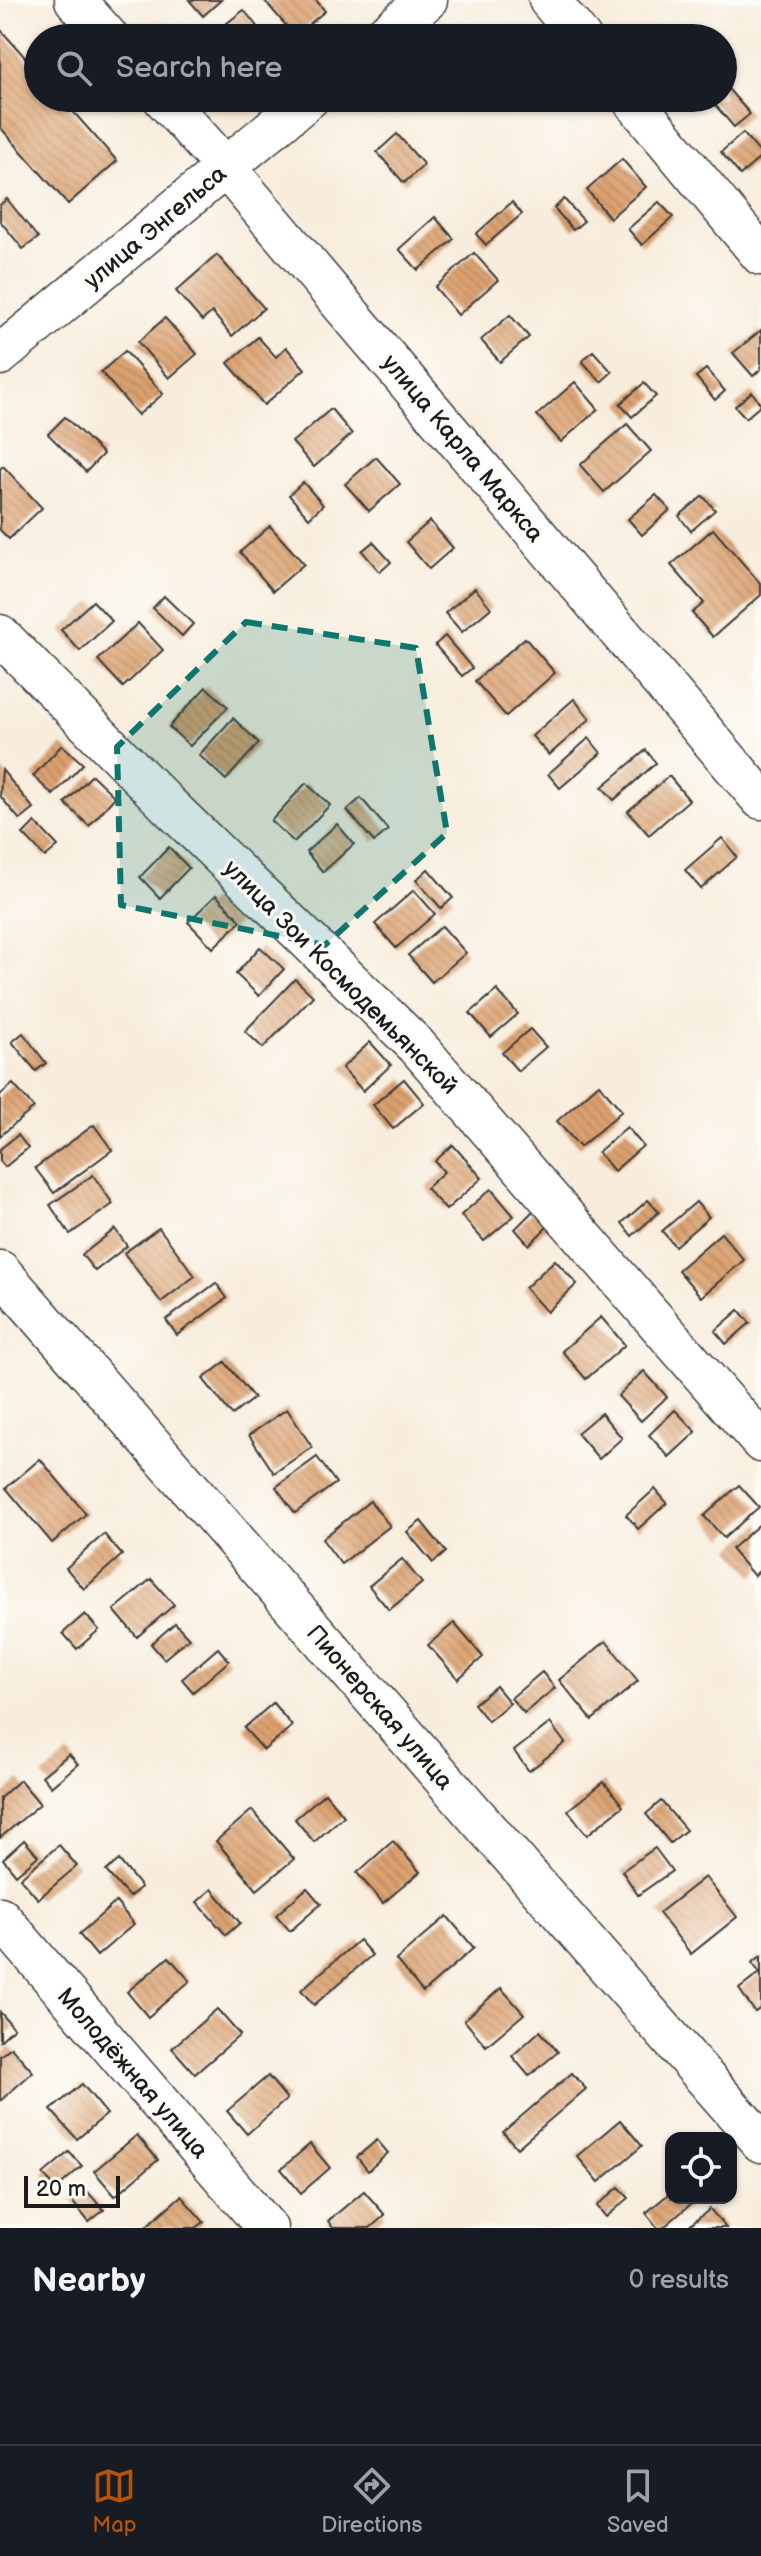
<!DOCTYPE html>
<html lang="en">
<head>
<meta charset="utf-8">
<style>
	:root { --surface:#171b24; --page:#242831; --text:#f1f3f6; --muted:#9ea1a6; --line:#363941; --accent:#b45309 }
	body { margin:0; font-family:"Balsamiq Sans",sans-serif; background:var(--page); color:var(--text) }
	.controls { position:absolute; right:24px; bottom:24px; display:grid; overflow:hidden; border-radius:16px; box-shadow:0 2px 6px #0004 }
	.controls button { width:72px; height:72px; display:grid; place-items:center; padding:0; border:0; border-bottom:2px solid var(--line); background:var(--surface); color:var(--text); font:40px sans-serif }
	.scale { position:absolute; left:24px; bottom:20px; width:96px; box-sizing:border-box; padding-left:8px; border:4px solid #1c1c1c; border-top:0; font-size:22px; line-height:28px; white-space:nowrap; color:#1c1c1c; -webkit-text-stroke:6px #fdfcf7; paint-order:stroke }
	.list { margin:0; padding:0; list-style:none }
	h2 { display:flex; justify-content:space-between; align-items:center; height:104px; margin:0; padding:0 32px; font-size:34px }
	h2 small { font-size:26px; font-weight:400; color:var(--muted) }
	.icon { flex:none; width:44px; height:44px; fill:none; stroke:currentColor; stroke-width:2; stroke-linecap:round; stroke-linejoin:round }
	.map { position:relative; flex:none; width:761px; height:2228px; overflow:hidden }
	.search { position:absolute; background:var(--surface); box-shadow:0 2px 6px #0004; left:24px; right:24px; top:24px; height:88px; display:flex; align-items:center; gap:20px; box-sizing:border-box; padding:0 28px; border-radius:44px; color:var(--muted); font-size:30px }
	.sheet { height:216px; background:var(--surface) }
	nav { display:flex; justify-content:space-around; align-items:center; box-sizing:border-box; height:112px; border-top:2px solid var(--line); background:var(--surface); font-size:22px; color:var(--muted) }
	nav a { display:grid; justify-items:center; gap:4px }
	nav .on { color:var(--accent) }
	.map>svg:first-child { display:block }
	.building { fill:url(#building-back-hatch) }
	.lines { fill:none; stroke-linecap:round; stroke-linejoin:round }
	.minor-casing { stroke:#3d3b39; stroke-width:43 }
	.minor { stroke:#fff; stroke-width:40 }
	.marked { fill:#0f766e; fill-opacity:0.2; stroke:#0f766e; stroke-width:6; stroke-dasharray:16 10; stroke-linejoin:round }
	.labels { text-anchor:middle; stroke-width:6; stroke-linejoin:round; paint-order:stroke }
	.street-label { font-size:24px; fill:#1c1c1c; stroke:#fdfcf7 }
</style>
</head>
<body>
<div class="map">
<svg width="761" height="2228" viewBox="0 0 761 2228">
	<defs>
		<pattern id="building-back-hatch" width="6" height="6" patternUnits="userSpaceOnUse" patternTransform="scale(2)"><rect width="6" height="6" fill="#dba16f"/><path d="M-1 5l2 2M0 0l6 6M5-1l2 2" fill="none" stroke="#bb8a60"/></pattern>
	</defs>
	<rect width="100%" height="100%" fill="#fdfcf7"/>
	<filter id="ink" filterUnits="userSpaceOnUse"><feTurbulence type="fractalNoise" baseFrequency=".0125" numOctaves="2"/><feDisplacementMap in="SourceGraphic" scale="16" xChannelSelector="R" yChannelSelector="G"/><feConvolveMatrix kernelMatrix="1 2 1 2 8 2 1 2 1" color-interpolation-filters="sRGB"/></filter>
	<filter id="wash" filterUnits="userSpaceOnUse"><feTurbulence type="fractalNoise" baseFrequency=".006" numOctaves="4" result="noise"/><feDisplacementMap in="SourceGraphic" scale="32" xChannelSelector="R" yChannelSelector="G"/><feGaussianBlur stdDeviation="1.8" result="paint"/><feColorMatrix in="noise" values="0 0 0 0 0 0 0 0 0 0 0 0 0 0 0 0 0 1.4 0 .05"/><feComposite in="paint" operator="in"/></filter>
	<g filter="url(#wash)">
		<rect width="100%" height="100%" fill="#f8eddd"/>
		<g id="blocks">
			<g class="building">
				<polygon points="189,0 221,0 203,16"/>
				<polygon points="264,0 316,0 325,11 295,36"/>
				<polygon points="244,10 266,38 216,38 213,34"/>
				<polygon points="0,29 38,72 38,98 61,98 117,161 68,204 0,127"/>
				<polygon points="723,83 750,114 734,127 709,98 723,98"/>
				<polygon points="743,133 761,154 761,157 740,175 721,152"/>
				<polygon points="397,134 424,165 404,183 377,152"/>
				<polygon points="622,159 646,187 610,218 587,190"/>
				<polygon points="7,199 38,238 23,249 0,221 0,205"/>
				<polygon points="564,199 584,221 573,230 554,208"/>
				<polygon points="512,202 522,214 486,245 476,234"/>
				<polygon points="659,202 673,217 642,245 628,229"/>
				<polygon points="435,217 454,239 418,270 399,249"/>
				<polygon points="474,253 498,280 458,315 435,287"/>
				<polygon points="217,255 264,308 232,336 212,312 202,321 176,291"/>
				<polygon points="510,315 529,337 500,362 481,340"/>
				<polygon points="165,318 197,354 169,378 138,342"/>
				<polygon points="761,330 761,369 753,376 733,353"/>
				<polygon points="258,337 276,357 286,347 305,369 264,405 228,363"/>
				<polygon points="125,351 163,394 138,415 101,372"/>
				<polygon points="593,351 612,372 601,382 582,361"/>
				<polygon points="706,369 725,391 715,400 696,377"/>
				<polygon points="575,382 598,409 561,442 537,415"/>
				<polygon points="644,383 656,396 632,417 620,404"/>
				<polygon points="752,392 761,405 746,418 735,406"/>
				<polygon points="331,409 352,434 314,467 292,442"/>
				<polygon points="65,417 103,454 86,472 48,434"/>
				<polygon points="627,424 651,451 604,492 580,465"/>
				<polygon points="376,457 400,484 369,511 345,484"/>
				<polygon points="3,466 42,508 9,539 0,530 0,469"/>
				<polygon points="303,482 323,505 309,518 289,495"/>
				<polygon points="656,495 670,510 642,535 628,519"/>
				<polygon points="703,496 715,510 691,531 679,516"/>
				<polygon points="430,521 453,548 429,569 406,542"/>
				<polygon points="270,526 304,564 273,591 240,552"/>
				<polygon points="713,529 761,584 761,595 713,637 692,613 704,603 671,565"/>
				<polygon points="373,542 391,562 380,572 362,551"/>
				<polygon points="475,588 491,608 462,632 445,613"/>
				<polygon points="164,596 193,624 182,636 153,608"/>
				<polygon points="93,601 112,621 80,651 61,630"/>
				<polygon points="138,623 163,650 123,687 98,660"/>
				<polygon points="445,636 472,668 462,676 435,645"/>
				<polygon points="525,638 555,673 506,716 475,681"/>
				<polygon points="206,687 228,707 190,746 169,727"/>
				<polygon points="574,699 590,719 549,755 532,736"/>
				<polygon points="233,718 259,743 226,780 199,755"/>
				<polygon points="589,738 601,753 560,788 548,774"/>
				<polygon points="62,745 83,764 53,795 33,776"/>
				<polygon points="646,750 656,763 614,800 602,787"/>
				<polygon points="2,770 34,809 20,820 0,796"/>
				<polygon points="92,775 115,797 89,826 65,803"/>
				<polygon points="669,776 689,800 649,835 628,811"/>
				<polygon points="306,783 330,805 294,842 271,821"/>
				<polygon points="361,798 388,830 374,842 347,810"/>
				<polygon points="35,822 58,846 45,857 23,834"/>
				<polygon points="337,824 354,844 323,872 306,852"/>
				<polygon points="722,838 737,857 701,889 685,870"/>
				<polygon points="169,847 189,868 160,898 140,877"/>
				<polygon points="428,869 453,898 441,908 416,880"/>
				<polygon points="414,890 435,914 396,948 375,924"/>
				<polygon points="216,895 241,921 213,948 188,922"/>
				<polygon points="442,926 466,953 432,982 408,955"/>
				<polygon points="260,947 284,969 259,996 236,974"/>
				<polygon points="295,979 313,996 263,1048 245,1031"/>
				<polygon points="497,990 518,1014 491,1037 470,1013"/>
				<polygon points="530,1029 546,1047 518,1071 502,1053"/>
				<polygon points="23,1033 46,1063 36,1071 12,1042"/>
				<polygon points="370,1042 391,1065 363,1091 342,1068"/>
				<polygon points="404,1079 424,1103 393,1129 373,1105"/>
				<polygon points="13,1084 34,1108 0,1136 0,1095"/>
				<polygon points="599,1084 622,1111 580,1147 557,1121"/>
				<polygon points="94,1125 112,1150 54,1193 35,1168"/>
				<polygon points="627,1127 643,1146 614,1171 598,1152"/>
				<polygon points="18,1135 28,1148 5,1167 0,1161 0,1149"/>
				<polygon points="453,1145 482,1178 446,1210 426,1188 444,1172 435,1161"/>
				<polygon points="93,1175 113,1204 70,1234 50,1205"/>
				<polygon points="491,1189 514,1216 484,1241 461,1215"/>
				<polygon points="648,1200 659,1212 632,1236 622,1223"/>
				<polygon points="696,1202 709,1217 675,1246 662,1231"/>
				<polygon points="536,1208 551,1223 529,1245 515,1229"/>
				<polygon points="159,1228 195,1276 161,1302 124,1253"/>
				<polygon points="115,1229 127,1246 95,1271 82,1255"/>
				<polygon points="721,1233 744,1260 701,1297 678,1270"/>
				<polygon points="555,1260 577,1284 547,1312 525,1288"/>
				<polygon points="216,1283 227,1298 177,1335 166,1320"/>
				<polygon points="739,1310 750,1323 726,1344 715,1331"/>
				<polygon points="601,1317 625,1345 586,1379 562,1351"/>
				<polygon points="225,1362 254,1398 232,1415 203,1379"/>
				<polygon points="644,1371 667,1397 641,1421 618,1396"/>
				<polygon points="287,1409 312,1447 274,1473 249,1435"/>
				<polygon points="675,1410 696,1432 669,1457 649,1435"/>
				<polygon points="601,1413 622,1438 599,1459 577,1433"/>
				<polygon points="317,1457 336,1483 295,1513 276,1487"/>
				<polygon points="40,1459 86,1514 52,1543 6,1488"/>
				<polygon points="739,1485 759,1507 724,1538 704,1516"/>
				<polygon points="655,1489 667,1503 638,1529 626,1515"/>
				<polygon points="370,1501 390,1526 341,1564 322,1539"/>
				<polygon points="421,1521 446,1552 433,1563 407,1532"/>
				<polygon points="761,1523 761,1569 754,1576 731,1549"/>
				<polygon points="104,1534 122,1555 84,1589 66,1568"/>
				<polygon points="402,1559 422,1583 389,1610 369,1586"/>
				<polygon points="151,1579 174,1605 137,1637 114,1610"/>
				<polygon points="85,1614 99,1630 77,1649 63,1633"/>
				<polygon points="175,1623 189,1638 164,1659 151,1644"/>
				<polygon points="454,1623 483,1657 458,1679 428,1645"/>
				<polygon points="606,1641 638,1681 592,1720 559,1680"/>
				<polygon points="218,1648 229,1661 193,1692 182,1679"/>
				<polygon points="542,1672 555,1688 524,1713 511,1698"/>
				<polygon points="496,1686 510,1703 488,1721 474,1704"/>
				<polygon points="273,1703 292,1726 264,1750 244,1728"/>
				<polygon points="550,1723 565,1743 529,1771 514,1751"/>
				<polygon points="69,1754 78,1764 51,1787 42,1776"/>
				<polygon points="20,1780 40,1804 0,1838 0,1798"/>
				<polygon points="604,1782 623,1806 587,1835 568,1810"/>
				<polygon points="325,1793 344,1816 314,1842 295,1819"/>
				<polygon points="661,1801 686,1830 670,1843 646,1814"/>
				<polygon points="252,1810 294,1859 257,1890 216,1841"/>
				<polygon points="24,1840 38,1856 16,1875 3,1859"/>
				<polygon points="393,1841 420,1872 383,1903 357,1873"/>
				<polygon points="59,1845 77,1866 38,1899 20,1878"/>
				<polygon points="655,1848 672,1871 638,1895 622,1871"/>
				<polygon points="119,1860 141,1887 129,1897 106,1871"/>
				<polygon points="705,1877 737,1917 691,1954 659,1913"/>
				<polygon points="307,1888 321,1904 290,1931 276,1915"/>
				<polygon points="212,1889 240,1923 226,1935 197,1902"/>
				<polygon points="116,1902 134,1924 97,1956 79,1934"/>
				<polygon points="447,1916 474,1948 423,1992 396,1960"/>
				<polygon points="359,1940 372,1955 314,2005 301,1990"/>
				<polygon points="761,1956 761,2008 755,2012 739,1989 760,1973 752,1963"/>
				<polygon points="169,1957 190,1981 148,2017 127,1992"/>
				<polygon points="501,1988 524,2014 486,2046 464,2020"/>
				<polygon points="217,2009 240,2035 195,2074 172,2048"/>
				<polygon points="0,2012 14,2028 0,2041"/>
				<polygon points="540,2031 558,2052 529,2076 512,2056"/>
				<polygon points="11,2047 33,2072 0,2101 0,2056"/>
				<polygon points="572,2073 586,2089 517,2148 503,2132"/>
				<polygon points="268,2076 287,2099 247,2134 227,2111"/>
				<polygon points="82,2084 107,2114 77,2139 51,2110"/>
				<polygon points="620,2120 642,2146 599,2182 577,2156"/>
				<polygon points="137,2135 158,2160 115,2196 94,2171"/>
				<polygon points="377,2140 388,2153 368,2171 357,2157"/>
				<polygon points="310,2144 330,2168 301,2193 281,2169"/>
				<polygon points="69,2152 82,2166 56,2189 43,2174"/>
				<polygon points="619,2187 629,2198 606,2217 597,2206"/>
				<polygon points="85,2189 104,2210 89,2222 71,2200"/>
				<polygon points="364,2191 385,2215 370,2228 333,2228 328,2221"/>
				<polygon points="671,2192 671,2198 698,2198 663,2228 658,2228 646,2213"/>
				<polygon points="181,2196 204,2222 196,2228 144,2228"/>
				<polygon points="710,2209 726,2228 687,2228"/>
			</g>
		</g>
	</g>
	<g filter="url(#ink)">
		<use href="#blocks" fill-opacity="0" stroke="#3d3b39" stroke-width="2"/>
		<g class="lines">
			<defs>
				<g id="minor">
					<polyline points="75,0 109,38"/>
					<polyline points="549,0 581,38"/>
					<polyline points="381,38 427,0"/>
					<polyline points="163,98 226,168 761,799"/>
					<polyline points="631,98 761,255"/>
					<polyline points="0,355 309,98"/>
					<polyline points="0,635 168,805 416,1045 761,1442"/>
					<polyline points="0,1271 761,2142"/>
					<polyline points="0,1917 267,2228"/>
				</g>
			</defs>
			<use href="#minor" class="minor-casing"/>
			<use href="#minor" class="minor"/>
		</g>
	</g>
	<path class="marked" d="M246,622L416,648L447,833L325,945L121,905L117,747Z"/>
	<g class="labels">
		<g class="street-label">
			<text transform="translate(155 227) rotate(-40)" y="8">улица Энгельса</text>
			<text transform="translate(463 448) rotate(50)" y="8">улица Карла Маркса</text>
			<text transform="translate(341 977) rotate(45)" y="8">улица Зои Космодемьянской</text>
			<text transform="translate(380 1707) rotate(49)" y="8">Пионерская улица</text>
			<text transform="translate(133 2073) rotate(49)" y="8">Молодёжная улица</text>
		</g>
	</g>
</svg>
<div class="controls">
<button><svg class="icon" aria-label="locate" viewBox="0 0 24 24"><circle cx="12" cy="12" r="6"/><path d="M12 2v4M12 18v4M2 12h4M18 12h4"/></svg></button>
</div>
<div class="scale">20 m</div>
<div class="search"><svg class="icon" aria-label="search" viewBox="0 0 24 24"><circle cx="10" cy="10" r="6"/><path d="M15 15l6 6"/></svg>Search here</div>
</div>
<section class="sheet">
<h2>Nearby<small>0 results</small></h2>
<ul class="list">
</ul>
</section>
<nav>
<a class="on"><svg class="icon" aria-label="map" viewBox="0 0 24 24"><path d="M3 6l6-2 6 2 6-2v14l-6 2-6-2-6 2zM9 4v14M15 6v14"/></svg>Map</a>
<a><svg class="icon" aria-label="directions" viewBox="0 0 24 24"><path d="M12 3l9 9-9 9-9-9zM9 14v-3h6M13 9l2 2-2 2"/></svg>Directions</a>
<a><svg class="icon" aria-label="saved" viewBox="0 0 24 24"><path d="M7 4h10v16l-5-4-5 4z"/></svg>Saved</a>
</nav>
</body>
</html>
